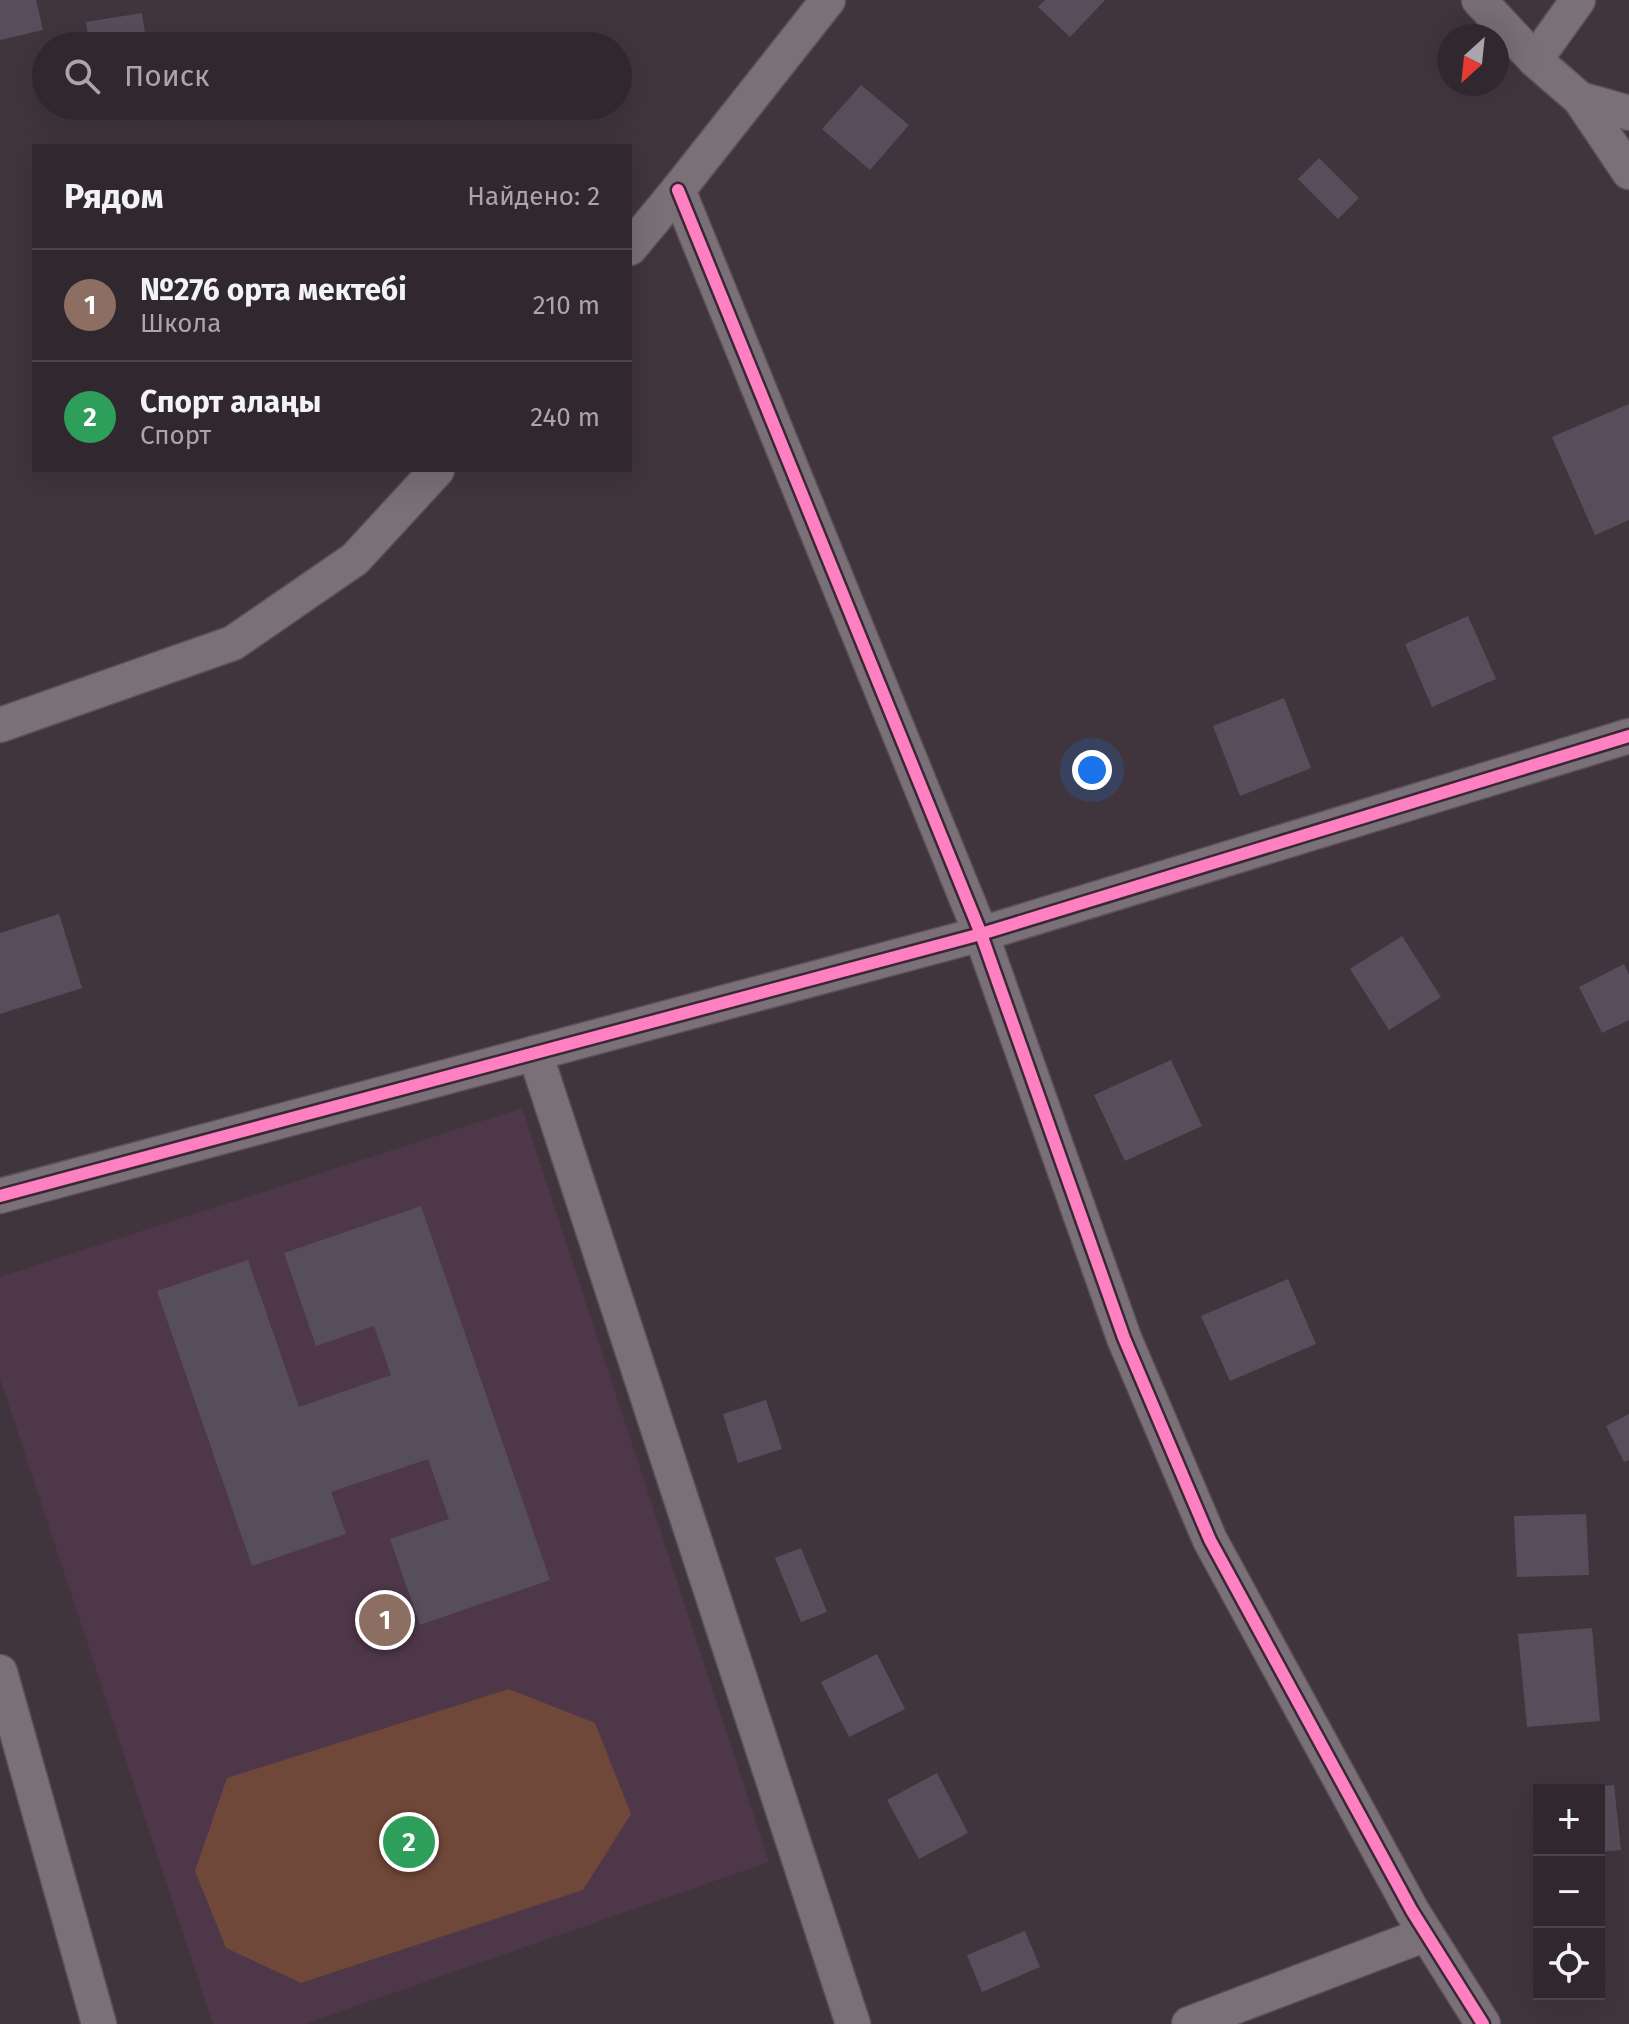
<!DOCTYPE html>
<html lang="ru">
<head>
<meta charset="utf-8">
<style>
	:root { --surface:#30282e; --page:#383036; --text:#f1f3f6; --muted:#a8a6aa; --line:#4b444a; --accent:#b2a7af }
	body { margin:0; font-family:"Fira Sans",sans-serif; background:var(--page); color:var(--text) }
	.controls { position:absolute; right:24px; bottom:24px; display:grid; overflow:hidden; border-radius:0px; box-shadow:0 8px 32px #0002 }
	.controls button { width:72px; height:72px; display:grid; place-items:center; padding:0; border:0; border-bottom:2px solid var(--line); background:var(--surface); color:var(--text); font:40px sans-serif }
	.compass { position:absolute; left:1437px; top:24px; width:72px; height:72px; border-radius:50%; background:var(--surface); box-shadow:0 8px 32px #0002; rotate:207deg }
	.you { position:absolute; left:1092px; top:770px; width:28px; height:28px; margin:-20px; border:6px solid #fff; border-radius:50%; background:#1a73e8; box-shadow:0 0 0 12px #1a73e833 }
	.badge { display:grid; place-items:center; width:52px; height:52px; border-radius:50%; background:var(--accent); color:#fff; font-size:26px; font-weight:700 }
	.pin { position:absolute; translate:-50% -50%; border:4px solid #fff; box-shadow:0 2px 8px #0006 }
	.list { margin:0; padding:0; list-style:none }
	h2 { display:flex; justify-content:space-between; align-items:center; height:104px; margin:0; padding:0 32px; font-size:34px }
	h2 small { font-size:26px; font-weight:400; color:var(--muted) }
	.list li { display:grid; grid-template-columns:52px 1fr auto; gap:24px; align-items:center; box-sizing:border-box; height:112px; padding:0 32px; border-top:2px solid var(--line) }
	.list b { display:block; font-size:30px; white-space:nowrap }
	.list p { margin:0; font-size:26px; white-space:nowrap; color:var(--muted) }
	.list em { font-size:26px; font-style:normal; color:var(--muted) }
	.icon { flex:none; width:44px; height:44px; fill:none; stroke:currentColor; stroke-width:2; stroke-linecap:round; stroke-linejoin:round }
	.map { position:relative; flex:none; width:1629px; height:2024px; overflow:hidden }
	.search { position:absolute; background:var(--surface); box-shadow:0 8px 32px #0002; left:32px; top:32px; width:600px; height:88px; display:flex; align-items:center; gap:20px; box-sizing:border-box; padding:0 28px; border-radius:44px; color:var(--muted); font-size:30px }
	.panel { position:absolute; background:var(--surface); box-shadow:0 8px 32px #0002; left:32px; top:144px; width:600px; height:328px; border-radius:0px }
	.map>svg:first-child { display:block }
	.built { fill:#4e3749 }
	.green { fill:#704839 }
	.building { fill:#574e5c }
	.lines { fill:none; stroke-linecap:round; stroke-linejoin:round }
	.minor-casing { stroke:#5b5159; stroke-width:37 }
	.minor { stroke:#7a7078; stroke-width:34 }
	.cycleway-casing { stroke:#392736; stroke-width:17 }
	.cycleway { stroke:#ff80c0; stroke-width:12 }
</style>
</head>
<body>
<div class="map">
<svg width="1629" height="2024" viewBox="0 0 1629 2024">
	<rect width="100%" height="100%" fill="#40353d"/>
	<polygon class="built" points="522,1108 769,1862 304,2024 213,2024 0,1378 0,1277"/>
	<polygon class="green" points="509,1689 595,1723 631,1814 583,1890 301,1983 226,1948 195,1871 227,1778"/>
	<g class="building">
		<polygon points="0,0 36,0 43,30 0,40"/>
		<polygon points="1045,0 1105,0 1070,37 1038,7"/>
		<polygon points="142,13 147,46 90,46 86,22"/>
		<polygon points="861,85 909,125 870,170 822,129"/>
		<polygon points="1319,158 1359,198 1338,219 1298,179"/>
		<polygon points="1629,404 1629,520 1595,535 1552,437"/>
		<polygon points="1468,616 1496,679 1432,707 1405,644"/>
		<polygon points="1284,698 1311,768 1240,796 1213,726"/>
		<polygon points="59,914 82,988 0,1014 0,933"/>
		<polygon points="1402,936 1441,997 1389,1030 1350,969"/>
		<polygon points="1624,964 1629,975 1629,1020 1602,1033 1579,987"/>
		<polygon points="1171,1060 1202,1126 1125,1161 1094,1095"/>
		<polygon points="421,1206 550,1580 420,1625 390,1539 449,1519 428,1459 331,1492 346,1534 252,1566 157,1291 248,1260 299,1407 391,1375 374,1326 316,1346 284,1253"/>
		<polygon points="1288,1279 1316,1344 1230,1381 1201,1316"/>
		<polygon points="766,1400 782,1449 738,1463 723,1414"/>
		<polygon points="1629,1414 1629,1460 1624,1462 1606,1426"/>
		<polygon points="1586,1514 1589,1575 1517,1577 1514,1516"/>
		<polygon points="801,1548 827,1612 801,1622 775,1558"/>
		<polygon points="1592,1628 1600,1721 1527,1727 1518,1634"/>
		<polygon points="877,1654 905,1709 849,1737 821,1682"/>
		<polygon points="937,1773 968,1833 919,1859 887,1800"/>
		<polygon points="1614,1785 1621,1850 1599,1852 1599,1790 1582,1790 1582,1788"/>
		<polygon points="1025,1931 1040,1967 982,1992 967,1955"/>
	</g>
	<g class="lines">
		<defs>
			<g id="minor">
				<polyline points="1479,0 1535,60 1580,99 1629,113"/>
				<polyline points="1535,60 1578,0"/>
				<polyline points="1580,99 1629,172"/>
				<polyline points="678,190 981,934 1629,736"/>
				<polyline points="630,248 678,190 828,0"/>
				<polyline points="0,725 233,643 355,559 437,470"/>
				<polyline points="535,1053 853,2024"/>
				<polyline points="0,1196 981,934 1124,1338 1210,1540 1412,1911 1483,2024"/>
				<polyline points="0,1672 99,2024"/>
				<polyline points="1189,2024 1426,1934"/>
			</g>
		</defs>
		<use href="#minor" class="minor-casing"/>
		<use href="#minor" class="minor"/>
		<defs>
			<g id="cycleway">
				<polyline points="678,190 981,934 1629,736"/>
				<polyline points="0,1196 981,934 1124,1338 1210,1540 1412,1911 1483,2024"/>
			</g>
		</defs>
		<use href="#cycleway" class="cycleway-casing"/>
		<use href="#cycleway" class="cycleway"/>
	</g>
</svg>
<div class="controls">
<button>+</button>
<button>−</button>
<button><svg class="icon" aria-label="locate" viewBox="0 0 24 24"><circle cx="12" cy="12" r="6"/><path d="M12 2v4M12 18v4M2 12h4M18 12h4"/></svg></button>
</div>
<svg class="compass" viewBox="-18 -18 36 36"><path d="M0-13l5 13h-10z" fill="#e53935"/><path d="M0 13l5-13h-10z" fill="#a8a6aa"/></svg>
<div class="you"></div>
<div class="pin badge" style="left:385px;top:1620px;background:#8d6e63">1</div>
<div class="pin badge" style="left:409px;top:1842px;background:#2e9e5b">2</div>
<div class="search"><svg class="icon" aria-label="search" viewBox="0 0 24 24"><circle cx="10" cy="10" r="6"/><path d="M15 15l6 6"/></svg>Поиск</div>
<section class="panel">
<h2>Рядом<small>Найдено: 2</small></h2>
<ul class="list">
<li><span class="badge" style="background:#8d6e63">1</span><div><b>№276 орта мектебі</b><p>Школа</p></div><em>210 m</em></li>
<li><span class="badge" style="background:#2e9e5b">2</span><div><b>Спорт алаңы</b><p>Спорт</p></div><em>240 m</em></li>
</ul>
</section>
</div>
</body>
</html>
